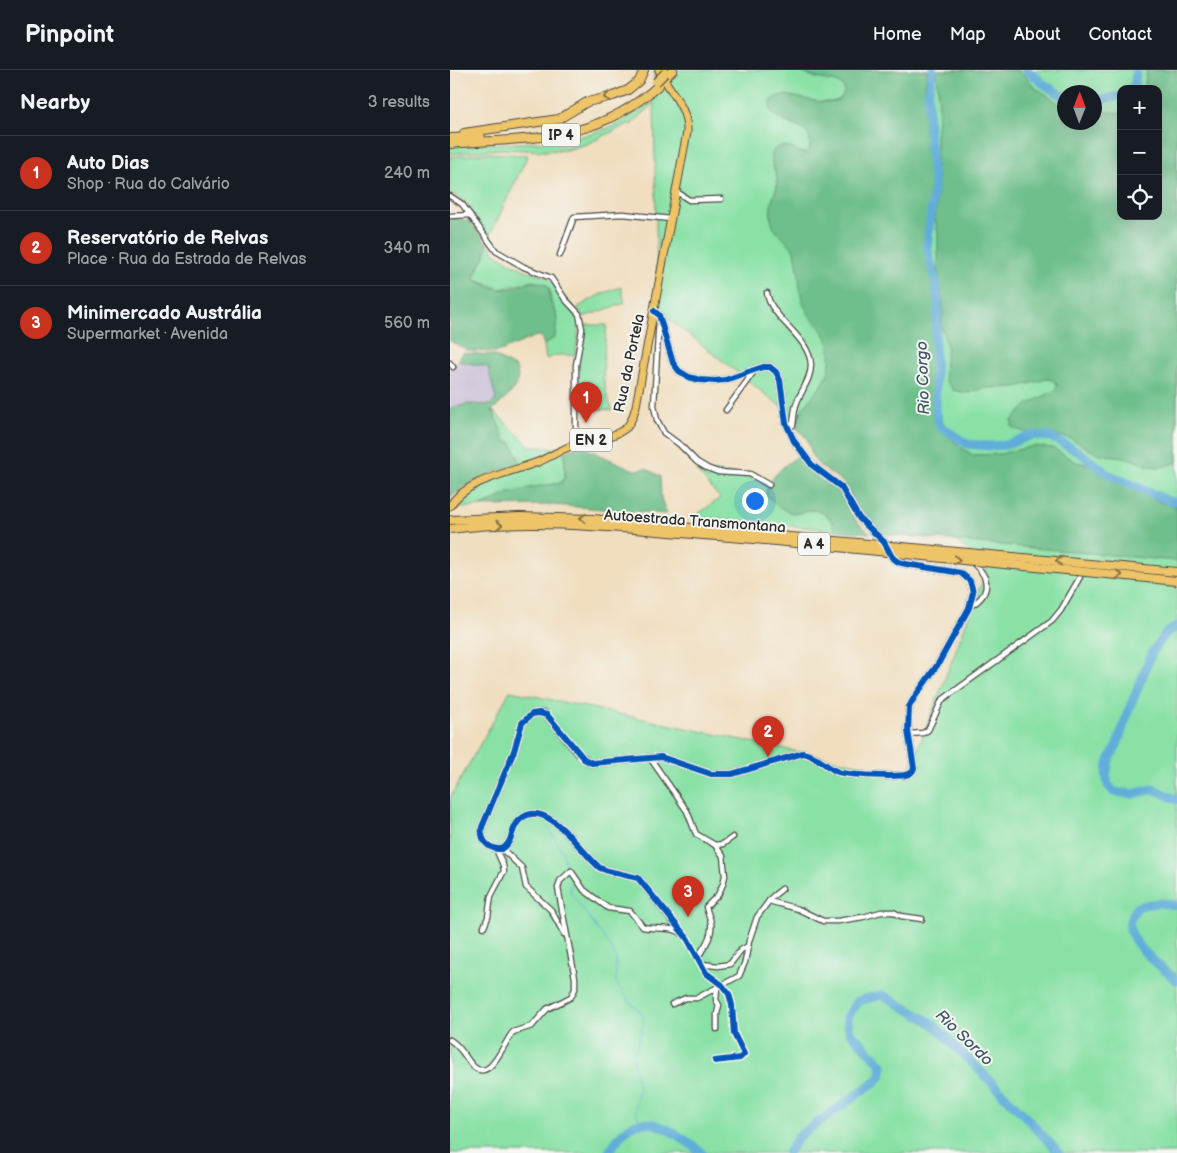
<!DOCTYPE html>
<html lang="en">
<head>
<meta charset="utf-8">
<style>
	:root { --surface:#171b24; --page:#20242c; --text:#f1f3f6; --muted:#9ea1a6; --line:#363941; --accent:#c8321e }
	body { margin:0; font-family:"Balsamiq Sans",sans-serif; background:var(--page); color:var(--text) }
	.controls { position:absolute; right:15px; top:15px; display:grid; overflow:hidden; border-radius:10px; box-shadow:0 5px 20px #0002 }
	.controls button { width:45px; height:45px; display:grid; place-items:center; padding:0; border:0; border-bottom:1px solid var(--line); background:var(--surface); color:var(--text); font:25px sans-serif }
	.compass { position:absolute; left:607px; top:15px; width:45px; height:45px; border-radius:50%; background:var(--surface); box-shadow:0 5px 20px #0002; rotate:1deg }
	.you { position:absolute; left:304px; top:430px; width:18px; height:18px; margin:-12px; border:4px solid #fff; border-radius:50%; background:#1a73e8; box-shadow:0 0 0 8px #1a73e833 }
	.badge { display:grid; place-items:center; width:32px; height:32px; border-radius:50%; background:var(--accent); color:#fff; font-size:16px; font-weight:700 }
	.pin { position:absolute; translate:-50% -41px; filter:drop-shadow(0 1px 2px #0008) }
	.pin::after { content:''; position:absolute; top:26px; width:18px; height:15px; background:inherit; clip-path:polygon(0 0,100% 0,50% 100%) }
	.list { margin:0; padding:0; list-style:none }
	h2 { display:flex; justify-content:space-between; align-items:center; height:65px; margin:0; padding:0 20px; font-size:21px }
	h2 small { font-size:16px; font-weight:400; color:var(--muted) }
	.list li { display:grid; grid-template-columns:32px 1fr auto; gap:15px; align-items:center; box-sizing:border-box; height:75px; padding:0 20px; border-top:1px solid var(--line) }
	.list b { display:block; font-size:19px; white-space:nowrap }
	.list p { margin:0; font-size:16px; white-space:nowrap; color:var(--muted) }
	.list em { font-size:16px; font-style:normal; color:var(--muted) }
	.icon { flex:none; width:28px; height:28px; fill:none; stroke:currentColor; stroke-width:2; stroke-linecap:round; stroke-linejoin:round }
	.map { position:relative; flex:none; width:727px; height:1083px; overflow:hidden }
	header { display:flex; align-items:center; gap:30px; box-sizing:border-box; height:70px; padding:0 25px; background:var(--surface); border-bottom:1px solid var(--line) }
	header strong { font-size:24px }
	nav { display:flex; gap:28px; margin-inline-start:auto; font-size:18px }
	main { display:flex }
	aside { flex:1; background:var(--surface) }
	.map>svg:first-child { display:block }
	.industrial { fill:#c9bfd7 }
	.green { fill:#89e1a6; stroke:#5a8668; fill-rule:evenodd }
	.forest { fill:#6ebf8b; stroke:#4c755b }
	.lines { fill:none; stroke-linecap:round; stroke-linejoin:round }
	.stream { stroke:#60add9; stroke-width:1 }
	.river { stroke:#60add9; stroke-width:9 }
	.street-casing { stroke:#494641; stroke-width:7 }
	.secondary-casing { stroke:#494641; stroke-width:9 }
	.primary-casing { stroke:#494641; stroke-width:9 }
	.highway-casing { stroke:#494641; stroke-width:10 }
	.street { stroke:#fff; stroke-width:4.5 }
	.secondary { stroke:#f8e7c3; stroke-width:6 }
	.primary { stroke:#eec469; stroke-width:7 }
	.highway { stroke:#eec469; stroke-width:8 }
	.highway-bridge-casing { stroke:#494641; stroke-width:10; stroke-linecap:butt }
	.highway-bridge { stroke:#eec469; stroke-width:8 }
	.cycleway-casing { stroke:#f6f6f2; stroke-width:9 }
	.cycleway { stroke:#0057b8; stroke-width:6 }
	.oneway { stroke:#837047 }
	.labels { text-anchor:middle; stroke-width:4; stroke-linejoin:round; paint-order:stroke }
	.shield { fill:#f6f6f2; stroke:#686867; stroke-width:1 }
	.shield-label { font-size:14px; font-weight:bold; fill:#2b2b2b }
	.street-label { font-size:15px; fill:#2b2b2b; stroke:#f6f6f2 }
	.water-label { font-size:16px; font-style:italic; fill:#3e5868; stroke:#f6f6f2 }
</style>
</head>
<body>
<header>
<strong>Pinpoint</strong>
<nav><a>Home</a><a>Map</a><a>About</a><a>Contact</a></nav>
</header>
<main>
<aside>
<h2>Nearby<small>3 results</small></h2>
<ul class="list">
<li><span class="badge">1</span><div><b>Auto Dias</b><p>Shop · Rua do Calvário</p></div><em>240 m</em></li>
<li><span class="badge">2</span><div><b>Reservatório de Relvas</b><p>Place · Rua da Estrada de Relvas</p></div><em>340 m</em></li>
<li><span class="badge">3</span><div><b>Minimercado Austrália</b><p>Supermarket · Avenida</p></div><em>560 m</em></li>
</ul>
</aside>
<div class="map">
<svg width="727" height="1083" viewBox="0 0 727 1083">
	<rect width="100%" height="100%" fill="#f6f6f2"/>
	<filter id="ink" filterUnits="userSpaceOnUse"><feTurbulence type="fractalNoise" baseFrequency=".02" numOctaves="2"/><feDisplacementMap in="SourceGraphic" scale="10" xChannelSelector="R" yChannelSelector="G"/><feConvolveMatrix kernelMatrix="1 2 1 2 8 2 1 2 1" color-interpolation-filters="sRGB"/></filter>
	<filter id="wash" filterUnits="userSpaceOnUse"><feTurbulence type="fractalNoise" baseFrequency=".0096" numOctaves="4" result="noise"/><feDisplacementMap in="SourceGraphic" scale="20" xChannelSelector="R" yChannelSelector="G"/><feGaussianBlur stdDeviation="1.12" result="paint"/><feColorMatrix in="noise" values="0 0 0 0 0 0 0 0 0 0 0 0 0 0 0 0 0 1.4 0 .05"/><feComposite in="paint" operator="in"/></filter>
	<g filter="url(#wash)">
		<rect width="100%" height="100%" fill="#f0debf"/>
		<polygon class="industrial" points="8,291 38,297 46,330 40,335 17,334 0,339 0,299"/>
		<g class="green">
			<path d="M204,0H727V1083H0V728L60,621L458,705L538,496L348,349L347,351V349L206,239L207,214L204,33L181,55L178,54L137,74L116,80L94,81L51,79L0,84V75C54,72 110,77 161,57C177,50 190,40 204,31ZM671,19H708V146H671ZM614,22H644V52H614Z"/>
			<polygon points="36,83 78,85 40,165 33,159 15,132 0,122 0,87"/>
			<polygon points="37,173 45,183 54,189 75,200 98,208 127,241 130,253 125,285 107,285 96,289 94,275 105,267 106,243 101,233 100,220 96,214 82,211 51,219 25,210 24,206 35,186"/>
			<polygon points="171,217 175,233 133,247 128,237 151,224"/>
			<path d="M134,255H157C154,284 148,312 163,340L128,338L127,292Z"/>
			<polygon points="42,340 81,377 111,378 71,394 61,372 56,372"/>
			<path d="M115,382V407L111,413L59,423L32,436L1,439C15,415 87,393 115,382Z"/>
			<path d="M250,399L258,409L264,402C285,404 300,404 318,417L316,422C320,431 334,441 344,443C349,444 354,441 359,440C372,439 383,448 385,460L244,447L270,428L247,402Z"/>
		</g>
		<g class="forest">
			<path d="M346,0H478L475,15V62L482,117L475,183L487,231L483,281L484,326L494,360L510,377L523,385L550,384L584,376L603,378L626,392L641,395L712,433L727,437V491L432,464L410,445L396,415L389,409L369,395L363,388L357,369L347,358C348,328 384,319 380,284C378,257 363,257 354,235C347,217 351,197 343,179C337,169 325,165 322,153C316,132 329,123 327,108C325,99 315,84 328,77C339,73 347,84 357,83C363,76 360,65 354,60C344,54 315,48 321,32C324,27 329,25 334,25C347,25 397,45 394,17L387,12L366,8Z"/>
			<path d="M487,0H566L575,5L584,17L599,26L614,38V52H644L645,43L661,42L671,43V146H708V19H694L697,0H727V392C702,404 694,391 672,387C662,385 651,386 642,381C632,376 625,369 615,367C598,362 576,366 562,357V350L578,334L606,320L607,314L603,310L597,309L566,317L535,318L517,323L503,320L496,311L494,302L497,276L491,256L493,239L488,198V164L485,148L488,114L486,98V67L489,39Z"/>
			<path d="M0,147L19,151L37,173L35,186L24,206L25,210C32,213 44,219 52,219C69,220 81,205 98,216L101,233L106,243L107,250L105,267L94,275L91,267L86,266L53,280L45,282L19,281L0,271Z"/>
			<path d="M13,283L43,285L66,298C74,315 53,332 42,340L56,372H61L71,394C47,401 18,410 0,429V339L17,334L40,335L46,330L38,297L8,291Z"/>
			<polygon points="135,374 137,379 184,400 189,400 195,398 210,406 211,428 217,444 103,435 32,436 59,423 83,417 111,413 115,407 115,382"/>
			<path d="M351,384L388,418L406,451L420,463L385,460C383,448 372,439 359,440C353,441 348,444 343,443C334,441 321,432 316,424C319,406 337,393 351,384Z"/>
		</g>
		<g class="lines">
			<g class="stream">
				<polyline points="98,757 112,781 116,795 120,801"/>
				<polyline points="122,805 120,822 160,876 166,888 166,913 180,932 188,939 193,946 193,956 184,986 184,996 189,1020 185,1038 190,1053"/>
			</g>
			<g class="river">
				<polyline points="483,0 478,25 479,66 484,117 477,177 486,212 488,234 485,275 486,341 490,356 517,374 540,376 556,375 582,365 601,367 629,382 658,404 719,431 727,431"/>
				<polyline points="577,0 595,15 614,27"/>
				<polyline points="680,19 685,14 686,0"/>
				<polyline points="644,31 671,26"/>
				<polyline points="727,556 715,564 702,583 678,642 667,675 659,690 656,705 658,715 664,722 683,724 704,719 727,730"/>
				<path d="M727,836C712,831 702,833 687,837C685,841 681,847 680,851C675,872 713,898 727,911"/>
				<path d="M158,1083C163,1076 168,1067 175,1061C198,1039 233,1068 252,1083"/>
				<polyline points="338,1083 349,1066 426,1011 431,1006 432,995 400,962 397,948 408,931 433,925 482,953 572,1043 609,1083"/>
			</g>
		</g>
	</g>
	<g filter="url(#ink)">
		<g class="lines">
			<defs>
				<g id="street">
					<polyline points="226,123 230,124 239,130 271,129"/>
					<polyline points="0,126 12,134 46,181 74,197 101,208 115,229 129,244 132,259 126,295 126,374"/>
					<polyline points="0,146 20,145"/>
					<polyline points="110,185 124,147 173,144 221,149"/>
					<path d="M317,223C320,248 360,267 361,295C361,310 350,322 346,335C344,342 344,348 343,355L338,358"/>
					<polyline points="209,247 204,336 207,350 214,363 229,374 247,392 257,398 268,402 300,404 319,415"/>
					<polyline points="0,293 3,297"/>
					<polyline points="276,340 305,300"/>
					<path d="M519,537C539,526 542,510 525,495"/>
					<polyline points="459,664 473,663 478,660 492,630 602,551 611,540 630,507"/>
					<path d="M200,688L237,741L246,764L265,775L273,786L275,806L273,814L268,825L256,837C257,842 260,847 261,853C263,866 254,877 248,887"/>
					<polyline points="265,775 273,774 283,767"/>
					<polyline points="52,779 72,798 76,817 101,840 114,864"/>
					<polyline points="319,831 348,839 373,851 388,851 413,847 431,842 443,842 451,846 472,849"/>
					<polyline points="34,857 38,847 41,826 54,801 53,795 46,779"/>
					<polyline points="252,894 268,896 280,894 291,880 298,876"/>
					<polyline points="222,934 236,928 247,928 289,906 295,892 299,871 307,847 322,827 332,819"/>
					<polyline points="267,959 267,944 269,935 266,930 267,917"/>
					<path d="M0,970C10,976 14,985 21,994C40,1016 53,973 63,962L82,956L97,939L121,927L125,919V908L108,818L110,811L121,801L134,820L158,838L180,841L193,857C207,860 227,855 237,868L256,903L272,915L279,924L282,935L284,964L294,983L290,988L265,991"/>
				</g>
				<path id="secondary" d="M204,241L209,245L223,293L229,301L239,307L250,310L265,311L275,310L313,297H320L326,302L330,310L336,353L344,371L362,395L391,417L409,448L434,472L442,487L448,492L456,494L511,503L520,511L523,522L519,538L488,594L464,628L459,637L458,661L464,698C463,701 463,702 459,704C450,708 398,705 388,702C376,697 366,685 353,683L282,704H261L211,687L142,693C129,690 108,655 95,644L89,643L82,644L72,653L64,681L32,757C30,770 38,780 52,779C64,773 60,756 72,748C98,728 132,784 150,798L158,801L188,808L234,865"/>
				<path id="primary" d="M0,436C15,410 62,402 88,392C102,386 115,377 129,373C144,369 165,368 177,357C182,351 184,344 186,336L237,62C238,37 219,21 209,0"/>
				<g id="highway">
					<polyline points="217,6 223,0"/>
					<polyline points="14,63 109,49 137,32 163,26 178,20 189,11 194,0"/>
					<polyline points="0,68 31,67"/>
					<path d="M0,74C82,67 143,74 209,15"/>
				</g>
			</defs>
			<use href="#street" class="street-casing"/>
			<use href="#secondary" class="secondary-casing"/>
			<use href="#primary" class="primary-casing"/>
			<use href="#highway" class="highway-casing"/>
			<use href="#street" class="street"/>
			<use href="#secondary" class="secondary"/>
			<use href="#primary" class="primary"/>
			<use href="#highway" class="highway"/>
			<defs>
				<g id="highway-bridge">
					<polyline points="206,12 215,3"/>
					<polyline points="0,450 69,447 143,449 727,502"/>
					<path d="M0,459C84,448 169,458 253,465C343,471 433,482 524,491C591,498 659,504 727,511"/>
				</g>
			</defs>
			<use href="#highway-bridge" class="highway-bridge-casing"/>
			<use href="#highway-bridge" class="highway-bridge"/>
			<defs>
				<path id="cycleway" d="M204,241L209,245L223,293L229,301L239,307L250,310L265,311L275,310L313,297H320L326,302L330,310L336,353L344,371L362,395L391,417L409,448L434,472L442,487L448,492L456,494L511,503L520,511L523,522L519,538L488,594L464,628L459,637L458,661L464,698C463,701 463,702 459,704C450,708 398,705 388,702C376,697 366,685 353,683L282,704H261L211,687L142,693L134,689L97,645L89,643L82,644L72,653L64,681L32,757C30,770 38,780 52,779C64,773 60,756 72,748C98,728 132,784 150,798L158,801L188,808L237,868L256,903L272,915L279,924L282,935L284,964L294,984L290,988L265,991"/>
			</defs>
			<use href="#cycleway" class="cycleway-casing"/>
			<use href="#cycleway" class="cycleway"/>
		</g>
		<defs><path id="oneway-chevron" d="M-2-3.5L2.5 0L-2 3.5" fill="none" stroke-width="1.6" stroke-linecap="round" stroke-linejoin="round" transform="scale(1.25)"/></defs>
		<g class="oneway">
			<use href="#oneway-chevron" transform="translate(157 27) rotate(170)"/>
			<use href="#oneway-chevron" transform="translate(133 448) rotate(-177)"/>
			<use href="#oneway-chevron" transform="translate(49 455) rotate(-1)"/>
			<use href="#oneway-chevron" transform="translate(507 490) rotate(6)"/>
			<use href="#oneway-chevron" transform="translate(609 491) rotate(-175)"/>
			<use href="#oneway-chevron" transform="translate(669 505) rotate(5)"/>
		</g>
	</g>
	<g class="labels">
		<g class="shield">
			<rect x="92" y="53.5" width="38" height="23" rx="4"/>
			<rect x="120" y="358.5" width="42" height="23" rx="4"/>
			<rect x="348" y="462.5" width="32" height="23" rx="4"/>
		</g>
		<g class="shield-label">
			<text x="111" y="70">IP 4</text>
			<text x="141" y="375">EN 2</text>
			<text x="364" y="479">A 4</text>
		</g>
		<g class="street-label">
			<text transform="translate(179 293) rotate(-78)" y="5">Rua da Portela</text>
			<text transform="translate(245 451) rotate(4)" y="5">Autoestrada Transmontana</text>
		</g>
		<g class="water-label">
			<text transform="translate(472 308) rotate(-92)" y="6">Rio Corgo</text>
			<text transform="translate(515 967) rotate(44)" y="6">Rio Sordo</text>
		</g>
	</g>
</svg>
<div class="controls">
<button>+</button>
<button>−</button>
<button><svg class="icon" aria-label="locate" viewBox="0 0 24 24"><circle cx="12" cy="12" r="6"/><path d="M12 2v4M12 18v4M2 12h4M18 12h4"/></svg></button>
</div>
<svg class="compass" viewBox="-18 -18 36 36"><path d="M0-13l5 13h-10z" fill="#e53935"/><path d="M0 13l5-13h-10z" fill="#9ea1a6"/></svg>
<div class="you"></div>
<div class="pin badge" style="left:136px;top:353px">1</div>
<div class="pin badge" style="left:318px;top:687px">2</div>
<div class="pin badge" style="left:238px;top:847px">3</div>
</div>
</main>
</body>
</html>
